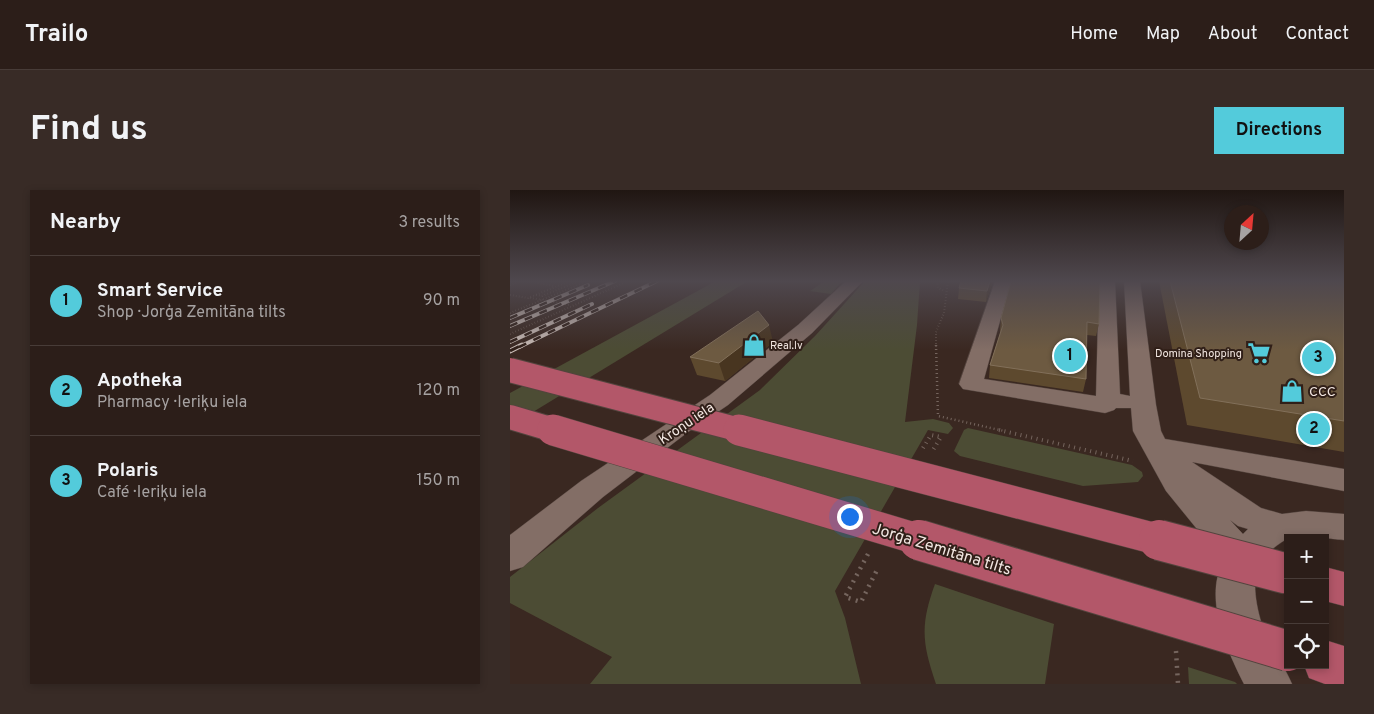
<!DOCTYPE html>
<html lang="en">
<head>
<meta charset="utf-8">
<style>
	:root { --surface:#2c1e19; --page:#382b26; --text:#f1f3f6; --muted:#a6a2a2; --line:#483c38; --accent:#53cbdb }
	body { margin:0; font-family:Overpass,sans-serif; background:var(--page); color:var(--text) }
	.controls { position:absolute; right:15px; bottom:15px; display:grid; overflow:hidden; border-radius:0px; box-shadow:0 2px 8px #0003 }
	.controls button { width:45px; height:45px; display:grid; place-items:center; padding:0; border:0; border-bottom:1px solid var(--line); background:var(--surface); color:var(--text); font:25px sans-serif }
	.compass { position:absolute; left:714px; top:15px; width:45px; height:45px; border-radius:50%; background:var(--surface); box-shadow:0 2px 8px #0003; rotate:26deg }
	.you { position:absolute; left:339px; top:326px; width:18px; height:18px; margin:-12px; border:4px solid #fff; border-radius:50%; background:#1a73e8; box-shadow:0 0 0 8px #1a73e833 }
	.badge { display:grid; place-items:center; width:32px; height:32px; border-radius:50%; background:var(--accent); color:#111; font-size:16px; font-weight:700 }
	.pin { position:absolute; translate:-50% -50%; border:2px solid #fff; box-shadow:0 1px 5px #0006 }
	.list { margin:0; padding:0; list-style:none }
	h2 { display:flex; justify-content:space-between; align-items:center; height:65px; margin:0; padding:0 20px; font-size:21px }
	h2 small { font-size:16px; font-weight:400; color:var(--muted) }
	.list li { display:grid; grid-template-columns:32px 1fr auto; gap:15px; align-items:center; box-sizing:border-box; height:90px; padding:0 20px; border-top:1px solid var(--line) }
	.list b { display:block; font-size:19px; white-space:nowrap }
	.list p { margin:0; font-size:16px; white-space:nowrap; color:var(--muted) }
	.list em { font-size:16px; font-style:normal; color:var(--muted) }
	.icon { flex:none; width:28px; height:28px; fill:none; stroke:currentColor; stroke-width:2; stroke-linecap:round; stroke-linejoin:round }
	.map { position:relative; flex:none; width:834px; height:494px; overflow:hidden; border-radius:0px }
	header { display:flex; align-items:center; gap:30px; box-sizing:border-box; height:70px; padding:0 25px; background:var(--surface); border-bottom:1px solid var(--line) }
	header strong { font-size:24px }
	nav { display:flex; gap:28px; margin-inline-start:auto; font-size:18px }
	.intro { display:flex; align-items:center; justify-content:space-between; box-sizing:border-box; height:120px; padding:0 30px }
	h1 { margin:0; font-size:35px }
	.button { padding:12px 22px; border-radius:0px; background:var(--accent); color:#111; font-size:18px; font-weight:700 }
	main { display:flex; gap:30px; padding:0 30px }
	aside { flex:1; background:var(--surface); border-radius:0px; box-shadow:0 2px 8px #0003 }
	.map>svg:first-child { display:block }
	.green { fill:#4c4c34 }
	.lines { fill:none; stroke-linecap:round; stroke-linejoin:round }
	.minor-casing { stroke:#53443e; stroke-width:1 }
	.major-casing { stroke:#53443e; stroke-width:1 }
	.path-far3 { stroke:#75655e; stroke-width:2; stroke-dasharray:0.5 2.5; stroke-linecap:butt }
	.path-far2 { stroke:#75655e; stroke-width:2.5; stroke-dasharray:1 3; stroke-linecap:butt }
	.path-far1 { stroke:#75655e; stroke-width:4; stroke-dasharray:1 4.5; stroke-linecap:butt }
	.path { stroke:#75655e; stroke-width:4.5; stroke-dasharray:2 5.5; stroke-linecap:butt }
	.minor { fill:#836e66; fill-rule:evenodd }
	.major { fill:#b35769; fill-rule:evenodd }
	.rail-far1-casing { stroke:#cabdb7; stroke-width:4 }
	.rail-casing { stroke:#cabdb7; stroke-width:5 }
	.rail-far1 { stroke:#301f18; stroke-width:2.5; stroke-dasharray:8; stroke-linecap:butt }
	.rail { stroke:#301f18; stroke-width:3; stroke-dasharray:10; stroke-linecap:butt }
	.major-bridge-far2-casing { stroke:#53443e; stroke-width:26; stroke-linecap:butt }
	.major-bridge-far1-casing { stroke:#53443e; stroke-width:32; stroke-linecap:butt }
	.major-bridge-casing { stroke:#53443e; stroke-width:42; stroke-linecap:butt }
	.major-bridge-far2 { stroke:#b35769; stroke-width:24 }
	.major-bridge-far1 { stroke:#b35769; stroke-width:31 }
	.major-bridge { stroke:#b35769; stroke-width:40 }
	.wall { fill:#5d492e }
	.shaded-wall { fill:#483520 }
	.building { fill:#6d5a41; stroke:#82705a }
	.labels { text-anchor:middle; stroke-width:4; stroke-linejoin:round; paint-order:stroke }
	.far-poi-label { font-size:11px; fill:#f2e6e1; stroke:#301f18; text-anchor:start }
	.poi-label { font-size:14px; fill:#f2e6e1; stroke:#301f18; text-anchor:start }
	.street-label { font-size:14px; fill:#f2e6e1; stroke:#301f18 }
	.near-street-label { font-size:16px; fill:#f2e6e1; stroke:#301f18 }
</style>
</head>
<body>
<header>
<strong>Trailo</strong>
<nav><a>Home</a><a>Map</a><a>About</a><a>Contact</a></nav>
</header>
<div class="intro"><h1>Find us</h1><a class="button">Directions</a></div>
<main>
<aside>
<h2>Nearby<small>3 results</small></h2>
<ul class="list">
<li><span class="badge">1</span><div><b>Smart Service</b><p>Shop · Jorģa Zemitāna tilts</p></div><em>90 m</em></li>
<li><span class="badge">2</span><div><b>Apotheka</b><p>Pharmacy · Ieriķu iela</p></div><em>120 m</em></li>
<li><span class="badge">3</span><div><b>Polaris</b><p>Café · Ieriķu iela</p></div><em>150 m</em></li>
</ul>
</aside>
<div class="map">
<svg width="834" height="494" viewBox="0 0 834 494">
	<rect width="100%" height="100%" fill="#3a2821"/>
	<g class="green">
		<polygon points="206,91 238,91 0,236 0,203"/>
		<polygon points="315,91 332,91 321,104 300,101"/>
		<polygon points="355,91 410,91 407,135 395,232 423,229 439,233 443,238 438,244 418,240 325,401 335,428 351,494 80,494 102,467 0,413 0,387 88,318 250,200 305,146"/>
		<polygon points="458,238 622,275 632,282 633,286 628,292 573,296 450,266 444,261 454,240"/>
		<path d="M425,394L544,434L535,494H426C412,453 410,435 425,394Z"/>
		<polygon points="678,477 725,492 727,494 679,494"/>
	</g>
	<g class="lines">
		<defs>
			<g id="minor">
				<polygon points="336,91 353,91 302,143 218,215 178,242 93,307 13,377 0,381 0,345 71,291 200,205 288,135"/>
				<path d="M485,91H501L474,189L586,206L589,91H605L610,204L620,206L614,91H630L646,215L651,241L655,249L834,279V301L682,272L751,318L772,324L796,321L834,324V350C823,349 785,344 778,348C770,353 757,362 752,370C739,386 747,422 754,440C761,459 774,475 782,494H734C716,458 694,410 713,371L656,301L623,241L621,218H606L604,220L595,223L453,199L449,194ZM720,330L728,336L738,339L733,344Z"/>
			</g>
			<g id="major">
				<polygon points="815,377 834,382 834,416 815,411"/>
				<polygon points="815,450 834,456 834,494 815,494 799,488 794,475 815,475"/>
			</g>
		</defs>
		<use href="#minor" class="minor-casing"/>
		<use href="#major" class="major-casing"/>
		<g class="path-far3">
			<polyline points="16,91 45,96"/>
			<polyline points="427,91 428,98 435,101"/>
			<polyline points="0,95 10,91"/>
			<polyline points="0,105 18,108 60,91"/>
			<polyline points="26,105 32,106 69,91 75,92"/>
			<polyline points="20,108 61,115"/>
			<polyline points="0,123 78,91"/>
			<polyline points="0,144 118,91"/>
			<polyline points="426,157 426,142 434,123 438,91"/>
		</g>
		<polyline class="path-far2" points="426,155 428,226 494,241"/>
		<g class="path-far1">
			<polyline points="489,240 623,271"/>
			<polyline points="413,258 421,245 431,247 423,260"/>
		</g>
		<g class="path">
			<polyline points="358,364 335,407 351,412 368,378"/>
			<polyline points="666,461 668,494"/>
		</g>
		<use href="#minor" class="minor"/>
		<use href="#major" class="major"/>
		<defs>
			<g id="rail-far1">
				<polyline points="0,128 78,95"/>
				<polyline points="0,136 105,91"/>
				<polyline points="0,152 82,114"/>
				<polyline points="9,157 147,91"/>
			</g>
			<polyline id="rail" points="0,161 12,155"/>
		</defs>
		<use href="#rail-far1" class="rail-far1-casing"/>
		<use href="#rail" class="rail-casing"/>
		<use href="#rail-far1" class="rail-far1"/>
		<use href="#rail" class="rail"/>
		<defs>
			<g id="major-bridge-far2">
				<polyline points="0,180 234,241"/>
				<polyline points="0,227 47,241"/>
			</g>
			<g id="major-bridge-far1">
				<polyline points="43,240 414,351"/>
				<polyline points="229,240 654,351"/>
			</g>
			<g id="major-bridge">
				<polyline points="409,350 778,461"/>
				<polyline points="649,350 778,384"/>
			</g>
		</defs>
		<use href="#major-bridge-far2" class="major-bridge-far2-casing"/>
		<use href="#major-bridge-far1" class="major-bridge-far1-casing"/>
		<use href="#major-bridge" class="major-bridge-casing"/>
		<use href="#major-bridge-far2" class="major-bridge-far2"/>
		<use href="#major-bridge-far1" class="major-bridge-far1"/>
		<use href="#major-bridge" class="major-bridge"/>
	</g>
	<g class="wall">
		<polygon points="483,91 476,112 448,109 449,98"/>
		<polygon points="501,91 589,134 586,146 577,145 576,189 573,202 479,188 480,175 490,143 490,140 491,128"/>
		<polygon points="649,91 834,91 834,262 677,235"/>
		<polygon points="263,152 215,191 187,185 180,167"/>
	</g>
	<g class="shaded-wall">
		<polygon points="480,91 483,91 476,112 477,101"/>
		<polygon points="259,135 263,152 215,191 209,173"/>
	</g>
	<g class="building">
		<polygon points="451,91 480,91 477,101 449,98"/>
		<polygon points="501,91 590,91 589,134 577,132 576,189 480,175 493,135 491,128"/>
		<polygon points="660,91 834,91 834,231 690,208"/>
		<polygon points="248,121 259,135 209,173 180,167"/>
	</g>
	<linearGradient id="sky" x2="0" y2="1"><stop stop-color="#201612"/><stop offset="0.57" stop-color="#4f484e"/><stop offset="1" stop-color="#4f484e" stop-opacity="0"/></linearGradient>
	<rect width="834" height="160" fill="url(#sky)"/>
	<defs>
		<symbol id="shop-bare" viewBox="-9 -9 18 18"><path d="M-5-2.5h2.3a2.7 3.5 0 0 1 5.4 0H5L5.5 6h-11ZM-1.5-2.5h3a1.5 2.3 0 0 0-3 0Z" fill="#53cbdb" stroke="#301f18" stroke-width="2.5" paint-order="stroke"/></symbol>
		<symbol id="supermarket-bare" viewBox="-9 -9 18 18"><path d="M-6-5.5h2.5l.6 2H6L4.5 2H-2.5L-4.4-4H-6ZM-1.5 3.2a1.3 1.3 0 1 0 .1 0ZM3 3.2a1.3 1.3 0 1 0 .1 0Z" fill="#53cbdb" stroke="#301f18" stroke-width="2.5" paint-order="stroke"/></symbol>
	</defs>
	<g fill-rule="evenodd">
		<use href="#shop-bare" x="228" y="139" width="32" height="32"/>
		<use href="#supermarket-bare" x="733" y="147" width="32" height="32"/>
		<use href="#shop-bare" x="766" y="185" width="32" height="32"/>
	</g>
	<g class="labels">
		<g class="far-poi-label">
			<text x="260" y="159">Real.lv</text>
			<text x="732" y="167" text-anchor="end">Domina Shopping</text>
		</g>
		<g class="poi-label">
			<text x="799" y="206">CCC</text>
		</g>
		<g class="street-label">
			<text transform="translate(176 233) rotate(-34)" y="5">Kroņu iela</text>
		</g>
		<g class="near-street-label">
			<text transform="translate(432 358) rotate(17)" y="6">Jorģa Zemitāna tilts</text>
		</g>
	</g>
</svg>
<div class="controls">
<button>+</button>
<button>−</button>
<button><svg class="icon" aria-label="locate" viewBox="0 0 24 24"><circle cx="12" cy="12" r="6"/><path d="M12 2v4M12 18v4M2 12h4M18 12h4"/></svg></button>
</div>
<svg class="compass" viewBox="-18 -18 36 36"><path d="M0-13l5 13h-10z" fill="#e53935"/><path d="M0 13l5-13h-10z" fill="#a6a2a2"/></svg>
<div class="you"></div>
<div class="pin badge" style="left:560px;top:166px">1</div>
<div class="pin badge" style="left:804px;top:239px">2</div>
<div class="pin badge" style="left:808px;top:168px">3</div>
</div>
</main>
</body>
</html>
